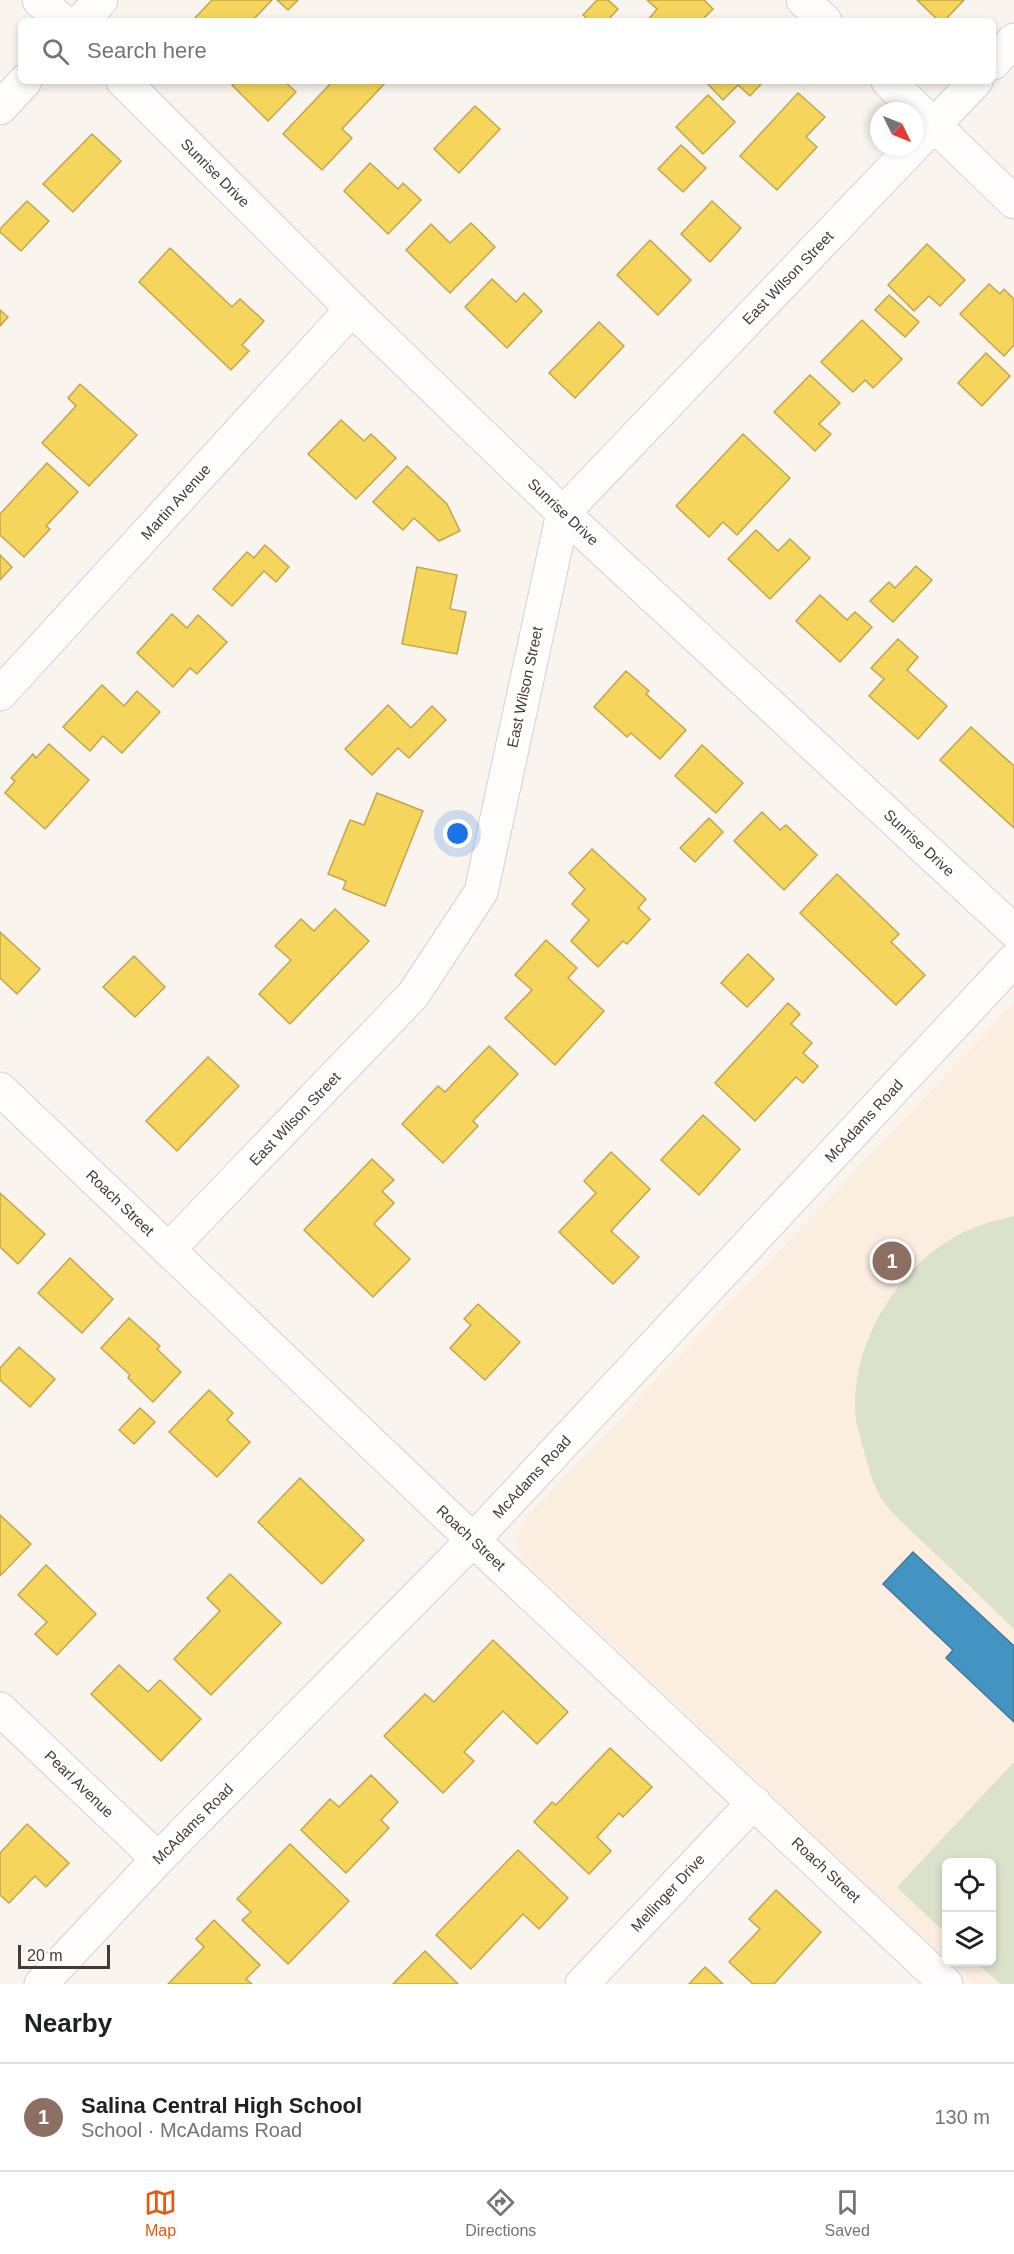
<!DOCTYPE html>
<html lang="en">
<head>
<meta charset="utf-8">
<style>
	:root { --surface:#fff; --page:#f2f2f2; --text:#202124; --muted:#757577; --line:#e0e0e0; --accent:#ea580c }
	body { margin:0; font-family:Arial,sans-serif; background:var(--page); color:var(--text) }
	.controls { position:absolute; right:18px; bottom:18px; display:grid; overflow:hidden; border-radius:9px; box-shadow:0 3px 9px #0003 }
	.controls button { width:54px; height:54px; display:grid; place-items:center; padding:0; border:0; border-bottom:2px solid var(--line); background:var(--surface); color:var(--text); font:30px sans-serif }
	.compass { position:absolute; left:870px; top:102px; width:54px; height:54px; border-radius:50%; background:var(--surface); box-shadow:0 3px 9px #0003; rotate:133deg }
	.scale { position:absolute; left:18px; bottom:15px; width:92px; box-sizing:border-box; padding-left:6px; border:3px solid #463a30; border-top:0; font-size:16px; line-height:21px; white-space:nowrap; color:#463a30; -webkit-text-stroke:4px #fff; paint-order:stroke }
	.you { position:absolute; left:458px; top:834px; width:21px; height:21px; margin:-15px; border:4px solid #fff; border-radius:50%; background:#1a73e8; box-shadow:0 0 0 9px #1a73e833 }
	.badge { display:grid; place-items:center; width:39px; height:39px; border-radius:50%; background:var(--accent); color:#fff; font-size:20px; font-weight:700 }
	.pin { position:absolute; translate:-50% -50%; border:3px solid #fff; box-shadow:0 2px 6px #0006 }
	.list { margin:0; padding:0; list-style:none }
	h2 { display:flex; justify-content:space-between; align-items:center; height:78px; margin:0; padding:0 24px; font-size:26px }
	h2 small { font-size:20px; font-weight:400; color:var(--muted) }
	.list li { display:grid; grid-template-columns:39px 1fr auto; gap:18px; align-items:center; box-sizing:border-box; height:108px; padding:0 24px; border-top:2px solid var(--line) }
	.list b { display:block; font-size:22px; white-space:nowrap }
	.list p { margin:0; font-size:20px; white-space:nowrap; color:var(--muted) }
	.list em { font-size:20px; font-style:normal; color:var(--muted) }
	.icon { flex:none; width:33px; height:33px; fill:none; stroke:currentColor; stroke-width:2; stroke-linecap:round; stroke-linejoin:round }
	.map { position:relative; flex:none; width:1014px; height:1984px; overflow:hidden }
	.search { position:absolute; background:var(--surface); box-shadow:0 3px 9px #0003; left:18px; right:18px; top:18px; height:66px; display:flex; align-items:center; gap:15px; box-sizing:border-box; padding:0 21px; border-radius:9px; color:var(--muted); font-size:22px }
	.sheet { height:186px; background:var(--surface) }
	nav { display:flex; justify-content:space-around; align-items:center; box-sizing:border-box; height:84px; border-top:2px solid var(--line); background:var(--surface); font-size:16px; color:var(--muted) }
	nav a { display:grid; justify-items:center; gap:3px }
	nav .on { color:var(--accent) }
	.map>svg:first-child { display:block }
	.built { fill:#fbede0 }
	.green { fill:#dbe2cb }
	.homes { fill:#f6d55c; stroke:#c1a64f; stroke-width:1.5 }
	.schools { fill:#4393c3; stroke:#447897; stroke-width:1.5 }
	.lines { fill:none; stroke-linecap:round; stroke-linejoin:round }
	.minor-casing { stroke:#d8d0c9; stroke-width:35 }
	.minor { stroke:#fefdfc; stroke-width:33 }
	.labels { text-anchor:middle; stroke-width:6; stroke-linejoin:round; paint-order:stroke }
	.street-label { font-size:15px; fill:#463a30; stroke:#fff }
</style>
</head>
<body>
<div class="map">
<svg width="1014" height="1984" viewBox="0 0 1014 1984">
	<rect width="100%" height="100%" fill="#faf4ee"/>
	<polygon class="built" points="1014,1003 1014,1984 973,1984 949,1962 992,1962 992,1862 946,1862 946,1959 525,1562 515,1542 525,1519"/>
	<g class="green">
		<path d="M1014,1216V1629C985,1601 957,1574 928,1547C913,1532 893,1516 881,1498C873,1484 868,1467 864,1451C860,1437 855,1421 855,1407C854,1337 901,1264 962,1233C979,1225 996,1220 1014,1216Z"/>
		<polygon points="1014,1762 1014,1984 1000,1984 976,1962 992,1962 992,1862 946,1862 946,1934 897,1887"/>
	</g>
	<g class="homes">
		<polygon points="212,0 272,0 252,21 192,21"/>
		<polygon points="277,0 298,0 288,10"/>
		<polygon points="597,0 608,0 618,9 607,21 590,21 583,15"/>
		<polygon points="647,0 704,0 713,9 701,21 649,21 648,20 657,9"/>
		<polygon points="917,0 964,0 944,21 939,21"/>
		<polygon points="236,81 284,81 296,92 268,121 232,85"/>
		<polygon points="333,81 387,81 342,129 352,138 322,170 283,134"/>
		<polygon points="705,81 764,81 750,96 738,85 723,100"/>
		<polygon points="798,93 825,117 806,137 817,147 777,190 740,156"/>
		<polygon points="708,95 735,122 703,154 676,127"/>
		<polygon points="475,106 500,129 459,173 434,149"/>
		<polygon points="92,134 121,161 73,212 43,184"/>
		<polygon points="681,145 706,168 683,192 658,169"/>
		<polygon points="370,163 398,189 403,183 421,200 388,234 344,191"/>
		<polygon points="27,201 49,221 21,251 0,232 0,229"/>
		<polygon points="712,201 741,228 710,262 681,234"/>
		<polygon points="471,223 495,247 450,293 406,250 431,224 450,243"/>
		<polygon points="650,240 691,280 658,315 617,275"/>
		<polygon points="927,244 965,280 940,306 929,296 914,311 888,285"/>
		<polygon points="170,248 232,307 240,299 264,321 242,345 249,351 231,370 139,282"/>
		<polygon points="492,279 516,302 524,293 542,311 507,348 465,307"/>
		<polygon points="989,284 1000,294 1004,289 1014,299 1014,345 1004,356 960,314"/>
		<polygon points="889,295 919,322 905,337 875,310"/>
		<polygon points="0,310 8,317 0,326"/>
		<polygon points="862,320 902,359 873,388 865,380 853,392 821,362"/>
		<polygon points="599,322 624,346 575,398 549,373"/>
		<polygon points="986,353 1010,376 982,406 958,383"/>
		<polygon points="810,375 840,403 819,424 831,434 815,451 774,412"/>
		<polygon points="80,384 137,435 89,486 42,443 76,406 68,398"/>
		<polygon points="341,420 364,441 371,434 396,458 356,499 308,454"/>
		<polygon points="743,434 790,478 737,535 723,522 709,537 676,506"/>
		<polygon points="47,463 78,492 46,526 50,529 24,557 0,535 0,514"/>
		<polygon points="407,466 447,504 460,531 439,541 414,518 403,530 373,502"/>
		<polygon points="756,530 778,551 790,539 810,558 770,599 728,559"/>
		<polygon points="265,545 289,567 276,582 264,571 232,606 213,589 247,552 254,558"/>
		<polygon points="0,555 12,567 0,580"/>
		<polygon points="916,566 932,580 893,622 870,601 889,582 895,588"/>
		<polygon points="417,567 457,575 450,609 466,612 457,654 402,644"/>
		<polygon points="820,595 847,620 855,612 872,627 840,662 796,621"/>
		<polygon points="172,614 187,628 198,615 227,642 197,674 190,668 173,687 137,653"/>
		<polygon points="898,639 918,657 907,670 947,706 918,739 869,696 884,679 871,668"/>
		<polygon points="626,671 649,691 646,694 686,730 660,759 631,733 627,737 594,707"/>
		<polygon points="102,685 124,706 137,691 160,712 122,753 103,736 90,751 63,727"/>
		<polygon points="388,705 411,728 432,706 446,720 409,758 398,748 372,775 345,749"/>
		<polygon points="971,727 1014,766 1014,828 940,760"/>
		<polygon points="49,744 89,780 45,829 5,793 15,781 11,778 33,754 36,758"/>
		<polygon points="702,745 743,783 716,813 675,776"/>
		<polygon points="377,793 423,811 385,906 343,889 346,881 328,874 350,820 364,825"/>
		<polygon points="762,812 780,830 786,825 817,855 784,890 734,841"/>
		<polygon points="709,818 723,832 695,862 680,848"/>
		<polygon points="592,849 646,899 638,908 650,919 627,944 623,941 598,967 571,941 589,920 572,904 585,889 569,873"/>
		<polygon points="837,874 899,934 891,942 925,975 896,1005 800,913"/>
		<polygon points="335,909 369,941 290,1024 259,994 291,960 275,946 301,919 314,931"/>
		<polygon points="0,932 40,969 17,994 0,978"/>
		<polygon points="546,940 577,968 568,978 604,1011 555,1065 505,1018 532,990 515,975"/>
		<polygon points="748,954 774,979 747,1007 721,983"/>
		<polygon points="134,956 165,987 135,1017 103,987"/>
		<polygon points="788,1003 800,1014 791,1024 812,1043 803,1053 818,1066 803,1083 796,1077 755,1121 715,1083"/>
		<polygon points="489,1046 518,1074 473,1121 478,1126 443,1163 402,1124 438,1086 445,1092"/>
		<polygon points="208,1057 239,1086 177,1151 146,1121"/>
		<polygon points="703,1115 740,1149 699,1195 661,1160"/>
		<polygon points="611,1152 650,1189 611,1231 639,1257 613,1284 559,1232 596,1193 584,1181"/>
		<polygon points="372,1159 394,1180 382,1191 394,1203 374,1224 410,1259 373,1297 304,1230"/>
		<polygon points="0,1193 45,1234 18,1264 0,1247"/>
		<polygon points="70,1258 113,1299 82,1333 38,1293"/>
		<polygon points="478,1304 520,1342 485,1380 450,1348 471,1325 464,1319"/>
		<polygon points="129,1318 160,1346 157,1349 181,1372 153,1402 128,1378 130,1375 101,1348"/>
		<polygon points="19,1347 55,1379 30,1407 0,1380 0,1368"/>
		<polygon points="209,1390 233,1413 227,1420 250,1442 217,1477 169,1432"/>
		<polygon points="140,1408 155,1422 134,1444 119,1430"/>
		<polygon points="300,1478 364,1540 322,1584 258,1522"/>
		<polygon points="0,1515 31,1544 0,1576"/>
		<polygon points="46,1565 96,1614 57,1655 35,1634 47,1622 18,1595"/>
		<polygon points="230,1574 281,1623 211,1695 174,1659 220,1611 207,1598"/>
		<polygon points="493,1640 568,1712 537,1744 503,1711 464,1752 474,1761 443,1793 384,1736 425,1694 434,1702"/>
		<polygon points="119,1665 148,1692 160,1680 201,1719 161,1761 91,1694"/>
		<polygon points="610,1748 652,1787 623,1817 619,1813 597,1837 611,1851 589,1874 534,1822 552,1802 556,1805"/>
		<polygon points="371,1775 398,1802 381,1820 389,1828 346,1873 301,1830 330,1799 339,1807"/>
		<polygon points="27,1824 69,1863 46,1887 35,1876 9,1903 0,1895 0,1853"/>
		<polygon points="290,1844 349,1901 288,1964 242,1920 251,1912 237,1899"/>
		<polygon points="518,1850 568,1898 539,1929 523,1914 471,1969 436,1935"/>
		<polygon points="776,1890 821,1932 774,1984 753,1984 729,1962 760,1929 749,1919"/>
		<polygon points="214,1920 260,1965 246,1979 252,1984 168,1984 204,1947 196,1939"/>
		<polygon points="425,1951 458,1984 393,1984"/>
		<polygon points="705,1967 723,1984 689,1984"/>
	</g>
	<polygon class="schools" points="913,1552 1014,1646 1014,1722 946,1658 953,1650 883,1584"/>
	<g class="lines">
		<defs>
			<g id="minor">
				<polyline points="39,0 62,21"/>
				<polyline points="803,0 825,21"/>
				<polyline points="81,21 101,0"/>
				<polyline points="993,63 1014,40"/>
				<polyline points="123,81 352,309 563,513 1014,931"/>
				<polyline points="888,81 1014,202"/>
				<polyline points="0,108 25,81"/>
				<polyline points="918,142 976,81"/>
				<polyline points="0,694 352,309"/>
				<polyline points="0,1089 473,1540 946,1984"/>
				<polyline points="169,1249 413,995 481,892 563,513 913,147"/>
				<polyline points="0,1709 158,1859"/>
				<polyline points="41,1984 158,1859 473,1540 1014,960"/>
				<polyline points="582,1984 754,1802"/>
			</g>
		</defs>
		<use href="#minor" class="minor-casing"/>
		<use href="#minor" class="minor"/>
	</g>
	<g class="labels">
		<g class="street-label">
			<text transform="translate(215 173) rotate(45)" y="5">Sunrise Drive</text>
			<text transform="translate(788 278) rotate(-46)" y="5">East Wilson Street</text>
			<text transform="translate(176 502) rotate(-48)" y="5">Martin Avenue</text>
			<text transform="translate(563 512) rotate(43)" y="5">Sunrise Drive</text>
			<text transform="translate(525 687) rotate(-78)" y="5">East Wilson Street</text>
			<text transform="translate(919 843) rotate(43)" y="5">Sunrise Drive</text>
			<text transform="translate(295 1119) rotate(-46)" y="5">East Wilson Street</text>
			<text transform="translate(864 1121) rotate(-47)" y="5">McAdams Road</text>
			<text transform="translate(120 1203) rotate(44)" y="5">Roach Street</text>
			<text transform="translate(532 1477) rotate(-47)" y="5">McAdams Road</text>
			<text transform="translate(471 1538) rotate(43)" y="5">Roach Street</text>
			<text transform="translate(79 1784) rotate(44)" y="5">Pearl Avenue</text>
			<text transform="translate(193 1824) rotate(-45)" y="5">McAdams Road</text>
			<text transform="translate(826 1870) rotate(43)" y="5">Roach Street</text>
			<text transform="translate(668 1893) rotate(-47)" y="5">Mellinger Drive</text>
		</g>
	</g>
</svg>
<div class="controls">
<button><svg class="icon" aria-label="locate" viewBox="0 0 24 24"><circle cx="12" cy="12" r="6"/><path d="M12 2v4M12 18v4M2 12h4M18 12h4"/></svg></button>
<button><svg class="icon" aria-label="layers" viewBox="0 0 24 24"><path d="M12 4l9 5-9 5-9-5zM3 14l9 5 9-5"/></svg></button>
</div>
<svg class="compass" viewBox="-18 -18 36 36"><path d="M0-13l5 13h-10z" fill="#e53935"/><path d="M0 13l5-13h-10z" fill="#757577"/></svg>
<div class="scale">20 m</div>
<div class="you"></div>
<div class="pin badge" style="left:892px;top:1261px;background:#8d6e63">1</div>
<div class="search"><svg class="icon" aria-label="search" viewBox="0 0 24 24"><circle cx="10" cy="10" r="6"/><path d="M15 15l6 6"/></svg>Search here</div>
</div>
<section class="sheet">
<h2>Nearby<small></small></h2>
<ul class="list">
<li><span class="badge" style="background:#8d6e63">1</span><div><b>Salina Central High School</b><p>School · McAdams Road</p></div><em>130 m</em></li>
</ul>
</section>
<nav>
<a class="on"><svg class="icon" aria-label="map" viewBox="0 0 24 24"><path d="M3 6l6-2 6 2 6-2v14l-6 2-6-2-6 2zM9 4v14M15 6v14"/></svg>Map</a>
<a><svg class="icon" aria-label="directions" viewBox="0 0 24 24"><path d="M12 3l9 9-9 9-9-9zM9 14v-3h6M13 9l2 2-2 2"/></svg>Directions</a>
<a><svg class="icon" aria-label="saved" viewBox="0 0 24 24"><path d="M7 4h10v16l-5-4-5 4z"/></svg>Saved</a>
</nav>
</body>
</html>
